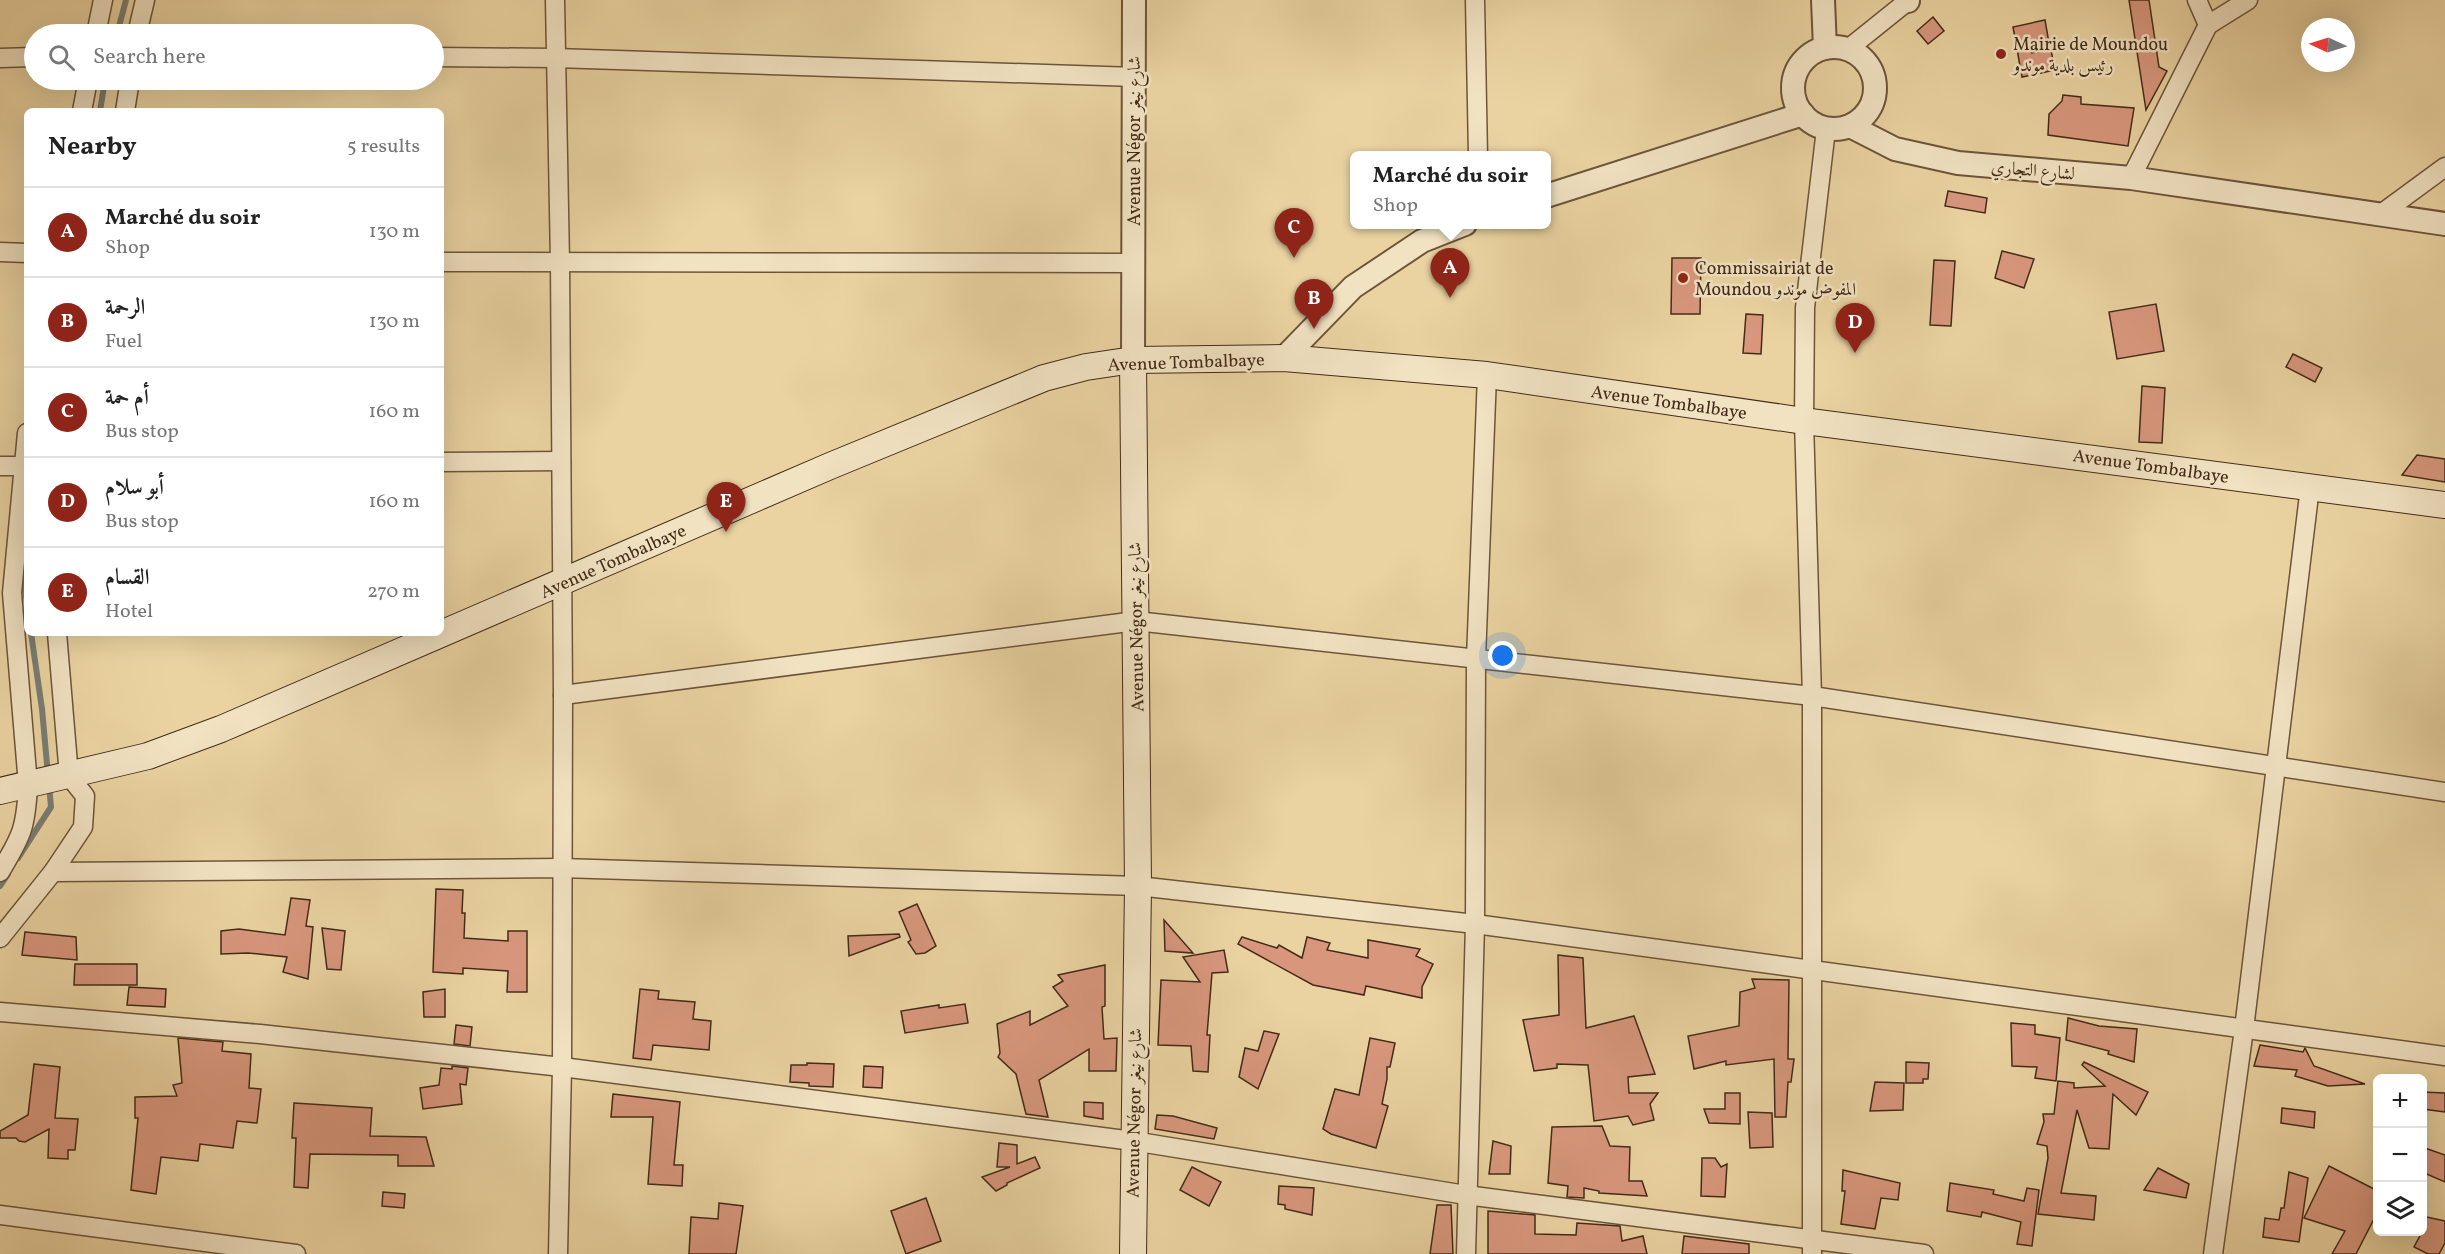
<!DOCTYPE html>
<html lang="en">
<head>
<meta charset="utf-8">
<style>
	:root { --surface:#fff; --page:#f6f6f6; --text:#222; --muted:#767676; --line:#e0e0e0; --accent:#8f2418 }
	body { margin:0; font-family:Vollkorn,Amiri,serif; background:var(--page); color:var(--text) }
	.controls { position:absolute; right:18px; bottom:18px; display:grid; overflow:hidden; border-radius:9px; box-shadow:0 6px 24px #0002 }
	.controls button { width:54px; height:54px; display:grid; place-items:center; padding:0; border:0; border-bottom:2px solid var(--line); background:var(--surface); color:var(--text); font:30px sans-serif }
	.compass { position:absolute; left:2301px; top:18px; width:54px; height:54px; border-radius:50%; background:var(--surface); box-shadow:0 6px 24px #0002; rotate:274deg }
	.you { position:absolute; left:1503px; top:656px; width:21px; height:21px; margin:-15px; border:4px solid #fff; border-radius:50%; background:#1a73e8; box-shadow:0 0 0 9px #1a73e833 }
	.badge { display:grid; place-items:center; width:39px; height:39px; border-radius:50%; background:var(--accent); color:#fff; font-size:20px; font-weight:700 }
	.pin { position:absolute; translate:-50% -50px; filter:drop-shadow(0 2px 3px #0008) }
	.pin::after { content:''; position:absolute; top:32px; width:21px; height:18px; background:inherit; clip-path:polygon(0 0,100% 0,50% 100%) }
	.popup { position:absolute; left:1350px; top:151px; width:201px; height:78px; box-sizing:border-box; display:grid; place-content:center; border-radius:9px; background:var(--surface); filter:drop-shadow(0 2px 4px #0005); font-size:20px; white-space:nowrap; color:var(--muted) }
	.popup b { font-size:22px; color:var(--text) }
	.popup::after { content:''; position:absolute; left:50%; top:100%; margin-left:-12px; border:12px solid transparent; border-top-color:var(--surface) }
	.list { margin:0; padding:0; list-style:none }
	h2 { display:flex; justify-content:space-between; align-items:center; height:78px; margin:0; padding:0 24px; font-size:26px }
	h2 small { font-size:20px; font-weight:400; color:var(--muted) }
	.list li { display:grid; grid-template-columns:39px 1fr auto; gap:18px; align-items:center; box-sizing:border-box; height:90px; padding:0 24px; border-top:2px solid var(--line) }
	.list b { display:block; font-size:22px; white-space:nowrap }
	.list p { margin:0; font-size:20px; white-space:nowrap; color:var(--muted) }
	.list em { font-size:20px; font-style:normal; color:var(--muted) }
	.icon { flex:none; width:33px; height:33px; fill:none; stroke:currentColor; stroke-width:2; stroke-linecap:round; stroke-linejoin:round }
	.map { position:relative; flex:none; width:2445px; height:1254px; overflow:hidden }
	.search { position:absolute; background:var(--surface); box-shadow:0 6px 24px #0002; left:24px; top:24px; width:420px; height:66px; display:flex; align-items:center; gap:15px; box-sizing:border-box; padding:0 21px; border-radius:33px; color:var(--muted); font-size:22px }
	.panel { position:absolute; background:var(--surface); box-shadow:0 6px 24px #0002; left:24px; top:108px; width:420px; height:528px; border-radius:9px }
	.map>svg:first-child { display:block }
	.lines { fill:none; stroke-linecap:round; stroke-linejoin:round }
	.stream { stroke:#797e74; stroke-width:6 }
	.building { fill:#d8977d; stroke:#432b18; stroke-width:1.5 }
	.minor-casing { stroke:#6d553a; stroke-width:21 }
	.tertiary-casing { stroke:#6d553a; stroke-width:26 }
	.secondary-casing { stroke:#432b18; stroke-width:28 }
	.minor { stroke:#f1e2c2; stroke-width:18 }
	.tertiary { stroke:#f1e2c2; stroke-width:22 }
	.secondary { stroke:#f1e2c2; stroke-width:26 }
	.poi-dot { fill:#8f2418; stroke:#f1e2c2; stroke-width:2 }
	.labels { text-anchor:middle; stroke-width:5; stroke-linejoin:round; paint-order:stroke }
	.poi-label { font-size:18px; fill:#432b18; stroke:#f1e2c2; text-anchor:start }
	.street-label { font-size:18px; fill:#432b18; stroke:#f1e2c2 }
</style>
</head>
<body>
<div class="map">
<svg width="2445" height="1254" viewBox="0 0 2445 1254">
	<rect width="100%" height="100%" fill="#ead3a1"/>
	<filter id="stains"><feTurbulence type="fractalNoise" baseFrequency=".00333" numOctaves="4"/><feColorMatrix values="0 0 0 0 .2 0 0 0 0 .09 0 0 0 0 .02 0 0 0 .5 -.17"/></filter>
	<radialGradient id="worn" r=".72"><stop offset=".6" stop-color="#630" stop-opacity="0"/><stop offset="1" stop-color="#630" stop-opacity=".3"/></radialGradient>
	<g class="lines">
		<g class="stream">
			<polyline points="117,34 126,0"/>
			<polyline points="100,111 105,80"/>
			<polyline points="22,568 27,603"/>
			<polyline points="31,633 42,709 48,775"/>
			<polyline points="18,858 51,807 49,785"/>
			<polyline points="0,886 8,874"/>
		</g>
	</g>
	<g class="building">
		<polygon points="2129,0 2149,0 2159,67 2167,71 2146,110"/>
		<polygon points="1933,17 1944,31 1928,44 1917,31"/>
		<polygon points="2045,20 2049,43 2031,53 2051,50 2055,70 2022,77 2013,27"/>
		<polygon points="2063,95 2081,97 2081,104 2134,108 2128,146 2048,135 2049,114 2062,101"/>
		<polygon points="1948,191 1987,198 1985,213 1945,206"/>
		<polygon points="2002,251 2034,259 2024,288 1995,278"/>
		<polygon points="1672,258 1701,258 1700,314 1671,314"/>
		<polygon points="1934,260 1955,261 1951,326 1930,325"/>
		<polygon points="2156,304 2164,351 2117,359 2109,312"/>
		<polygon points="1746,314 1763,315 1761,354 1743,353"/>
		<polygon points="2293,354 2322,368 2315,382 2286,367"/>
		<polygon points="2142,386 2165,388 2162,443 2139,442"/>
		<polygon points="2417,455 2445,459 2445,482 2402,475"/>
		<polygon points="436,889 463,890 462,913 465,913 464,938 508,941 508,931 527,931 527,992 507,992 508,971 463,968 463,974 433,972"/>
		<polygon points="291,898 310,900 306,926 313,927 308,979 283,972 287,957 248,953 221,954 221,931 239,929 285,935"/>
		<polygon points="917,904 936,946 925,953 916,954 908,942 911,940 899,912"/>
		<polygon points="1164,920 1193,953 1165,951"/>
		<polygon points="322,928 345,931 341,970 327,969"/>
		<polygon points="25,932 76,937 77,960 22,955"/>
		<polygon points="899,934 900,937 849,956 848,936"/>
		<polygon points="1242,937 1277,948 1279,945 1302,958 1307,937 1330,943 1327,950 1368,958 1368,940 1420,949 1416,956 1433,964 1422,987 1422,998 1366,986 1364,995 1313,985 1238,944"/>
		<polygon points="1224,950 1228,972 1212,973 1207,1035 1210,1035 1208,1072 1193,1071 1191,1046 1158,1045 1161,980 1200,982 1183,957"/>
		<polygon points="1558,955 1583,958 1586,1028 1634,1016 1655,1074 1628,1077 1629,1093 1658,1093 1650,1104 1654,1120 1633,1125 1628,1116 1594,1121 1588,1065 1557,1064 1557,1068 1534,1071 1523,1020 1559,1015"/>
		<polygon points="75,964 137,964 137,985 74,985"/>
		<polygon points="1105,965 1105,1006 1102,1007 1104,1039 1117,1038 1116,1071 1089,1071 1089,1049 1039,1080 1048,1117 1026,1114 1016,1074 998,1057 1000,1053 997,1024 1030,1011 1030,1025 1068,1006 1053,987 1063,981 1058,975"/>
		<polygon points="1752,979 1789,980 1788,1059 1794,1059 1791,1082 1788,1082 1786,1117 1775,1117 1774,1059 1726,1065 1726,1061 1694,1069 1688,1036 1739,1026 1740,992 1755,988"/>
		<polygon points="129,987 166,989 165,1007 127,1005"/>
		<polygon points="445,989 445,1017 424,1017 423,992"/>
		<polygon points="640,989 659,991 658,999 695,1002 693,1019 711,1021 709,1050 653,1045 651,1060 633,1058"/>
		<polygon points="965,1004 968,1023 905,1033 901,1011 939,1005 939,1008"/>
		<polygon points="2068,1018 2099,1026 2137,1029 2134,1062 2108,1054 2109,1051 2066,1040"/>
		<polygon points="2011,1023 2035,1025 2035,1034 2060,1038 2056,1081 2035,1078 2037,1067 2012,1066"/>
		<polygon points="456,1025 472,1027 470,1046 454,1044"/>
		<polygon points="1264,1031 1279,1034 1258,1089 1239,1077 1245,1048 1258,1051"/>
		<polygon points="178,1038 223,1042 222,1051 251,1054 249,1088 261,1089 257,1123 237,1121 233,1148 200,1144 198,1161 161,1157 156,1194 131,1190 138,1118 135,1118 135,1097 177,1096 173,1085 182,1083"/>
		<polygon points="1370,1038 1395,1043 1390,1067 1387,1067 1387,1079 1382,1104 1388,1106 1376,1148 1331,1134 1323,1129 1335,1089 1359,1095"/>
		<polygon points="2260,1045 2303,1052 2305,1048 2314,1066 2365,1084 2328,1086 2295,1076 2297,1070 2254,1066"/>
		<polygon points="1906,1062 1929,1063 1928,1079 1923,1079 1923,1083 1906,1083"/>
		<polygon points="2084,1062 2148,1092 2136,1115 2113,1094 2109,1149 2089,1148 2077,1110 2061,1193 2096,1196 2094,1220 2038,1214 2048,1158 2047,1146 2037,1144 2044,1122 2043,1114 2054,1114 2058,1081 2074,1083 2074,1088 2105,1086 2082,1065"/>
		<polygon points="807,1063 834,1064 833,1087 809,1086 809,1083 790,1082 791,1065 807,1065"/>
		<polygon points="34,1064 60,1067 55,1118 78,1119 75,1150 68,1150 68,1159 48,1158 49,1129 25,1142 19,1141 16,1138 0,1138 0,1131 28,1115"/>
		<polygon points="452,1066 468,1068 466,1085 460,1084 462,1104 423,1109 420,1088 439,1085 441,1068 452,1069"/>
		<polygon points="864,1066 883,1067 882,1088 863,1087"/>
		<polygon points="1875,1082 1904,1083 1903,1110 1870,1111"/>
		<polygon points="2422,1092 2445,1093 2445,1112 2423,1109"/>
		<polygon points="1725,1093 1740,1093 1740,1124 1709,1123 1704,1109 1725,1109"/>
		<polygon points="613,1094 680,1102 674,1165 683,1165 682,1186 648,1184 653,1117 611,1117"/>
		<polygon points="1084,1102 1103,1103 1103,1119 1084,1116"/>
		<polygon points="294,1103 372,1108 370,1136 426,1137 434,1166 398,1166 398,1155 310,1154 308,1188 294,1187 296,1138 292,1138"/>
		<polygon points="2282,1108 2315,1112 2314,1128 2281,1123"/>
		<polygon points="1748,1112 1772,1113 1773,1147 1750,1148"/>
		<polygon points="1157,1115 1173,1116 1217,1128 1214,1139 1155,1129"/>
		<polygon points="1602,1126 1610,1146 1630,1147 1629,1181 1642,1181 1647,1196 1599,1193 1599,1191 1584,1188 1584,1198 1567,1197 1568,1186 1548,1183 1552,1127"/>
		<polygon points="1493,1141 1511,1146 1510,1174 1489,1174"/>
		<polygon points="999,1143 1017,1145 1017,1164 1035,1157 1040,1168 1007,1183 1007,1185 996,1191 982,1177 1010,1167 997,1167"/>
		<polygon points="2422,1147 2445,1155 2445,1182 2422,1172"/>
		<polygon points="1702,1158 1715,1158 1721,1167 1727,1164 1725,1197 1701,1196"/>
		<polygon points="2329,1166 2378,1191 2378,1211 2356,1254 2332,1254 2345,1231 2304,1218"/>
		<polygon points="1192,1167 1221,1182 1209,1206 1180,1190"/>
		<polygon points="2158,1168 2189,1184 2186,1198 2144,1190"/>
		<polygon points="1843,1170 1900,1183 1898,1200 1881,1198 1875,1229 1841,1224 1845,1191 1842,1191"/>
		<polygon points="2289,1172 2308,1178 2299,1242 2263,1237 2265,1218 2279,1220 2281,1208 2284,1208"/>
		<polygon points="1950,1183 1994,1190 1993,1194 2024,1201 2027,1188 2039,1190 2032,1246 2017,1244 2021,1222 1982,1212 1981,1217 1947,1211"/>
		<polygon points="1279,1186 1314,1188 1312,1215 1285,1209 1285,1205 1278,1204"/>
		<polygon points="383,1192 405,1194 404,1208 382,1206"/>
		<polygon points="926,1198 941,1241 906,1254 891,1211"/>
		<polygon points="719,1203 743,1206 736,1254 689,1254 691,1217 718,1219"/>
		<polygon points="1437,1205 1451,1205 1453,1254 1430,1254"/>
		<polygon points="1488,1211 1535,1215 1535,1234 1576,1235 1577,1223 1620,1226 1622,1241 1643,1236 1647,1254 1488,1254"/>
		<polygon points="2422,1216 2445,1221 2445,1243 2439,1254 2428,1254 2414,1247 2422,1232"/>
		<polygon points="1684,1236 1749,1244 1749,1254 1682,1254"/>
	</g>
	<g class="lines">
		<defs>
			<g id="minor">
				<polyline points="555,0 560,262 563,695 562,1067 558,1254"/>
				<polyline points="1475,0 1478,156"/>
				<polyline points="2197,0 2208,25"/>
				<polyline points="96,34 103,0"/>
				<polyline points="137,34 145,0"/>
				<polyline points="1848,49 1909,0"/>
				<polyline points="434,57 555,58 1135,77"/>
				<polyline points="0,58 34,57"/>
				<polyline points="82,111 88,80"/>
				<polyline points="125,111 130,80"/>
				<polyline points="2131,178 2208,25 2248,0"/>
				<polyline points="2381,214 2445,167"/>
				<polyline points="0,252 27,253"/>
				<polyline points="441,262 1134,263"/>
				<polyline points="441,462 561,461"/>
				<polyline points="0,466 27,466"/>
				<polyline points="563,695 1136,621 1812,696 2445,792"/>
				<path d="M0,872C22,836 26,827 28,785L12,593L27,433"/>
				<polyline points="53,872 561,868 1138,886 1475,924 2445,1056"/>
				<polyline points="0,938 53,872 83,827 85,796 69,776 57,633"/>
				<polyline points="0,1012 260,1034 562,1067 1133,1141 1466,1195 1924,1254"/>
				<polyline points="0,1215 296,1254"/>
				<polyline points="1466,1254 1475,924 1476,659 1487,375"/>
				<polyline points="1812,1254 1812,696 1804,421 1805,308 1826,129"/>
				<polyline points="2213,1254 2244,1029 2310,487"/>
			</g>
			<g id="tertiary">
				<polyline points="1823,0 1825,48"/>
				<polyline points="1906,0 1908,1"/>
				<circle cx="1834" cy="88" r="41"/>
				<polyline points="1850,126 1895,149 1958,163 2131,178 2445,224"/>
				<polyline points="1546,196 1803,114"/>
				<polyline points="1284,358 1353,287 1422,241 1465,224"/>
				<polyline points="1133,360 1134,0"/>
			</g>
			<g id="secondary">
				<polyline points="0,791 148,756 221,729 830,466 1044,378 1086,367 1133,360 1284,358 1487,375 1804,421 2445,505"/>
				<polyline points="1133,1254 1138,886 1133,360"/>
			</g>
		</defs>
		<use href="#minor" class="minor-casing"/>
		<use href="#tertiary" class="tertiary-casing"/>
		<use href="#secondary" class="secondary-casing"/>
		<use href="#minor" class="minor"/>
		<use href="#tertiary" class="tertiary"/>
		<use href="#secondary" class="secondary"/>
	</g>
	<g class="poi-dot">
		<circle cx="2001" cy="54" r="6"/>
		<circle cx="1683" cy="278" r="6"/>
	</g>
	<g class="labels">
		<g class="poi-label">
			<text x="2013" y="50">Mairie de Moundou<tspan x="2013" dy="21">رئيس بلدية موندو</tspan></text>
			<text x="1695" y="274">Commissairiat de<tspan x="1695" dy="21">Moundou المفوض موندو</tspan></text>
		</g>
		<g class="street-label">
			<text transform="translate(1134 141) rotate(-90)" y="6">Avenue Négor شارع نيغر</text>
			<text transform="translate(2033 170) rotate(5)" y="6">لشارع التجاري</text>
			<text transform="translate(1186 362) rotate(-2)" y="6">Avenue Tombalbaye</text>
			<text transform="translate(1669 402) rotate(8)" y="6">Avenue Tombalbaye</text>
			<text transform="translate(2151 466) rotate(8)" y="6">Avenue Tombalbaye</text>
			<text transform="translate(613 561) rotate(-24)" y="6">Avenue Tombalbaye</text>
			<text transform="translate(1136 627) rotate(-91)" y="6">Avenue Négor شارع نيغر</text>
			<text transform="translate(1134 1113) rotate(-89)" y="6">Avenue Négor شارع نيغر</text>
		</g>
	</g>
	<rect width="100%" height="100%" filter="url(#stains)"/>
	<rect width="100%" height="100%" fill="url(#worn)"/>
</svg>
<div class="controls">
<button>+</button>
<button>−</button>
<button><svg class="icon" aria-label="layers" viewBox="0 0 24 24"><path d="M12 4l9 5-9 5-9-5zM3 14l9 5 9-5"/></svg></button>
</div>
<svg class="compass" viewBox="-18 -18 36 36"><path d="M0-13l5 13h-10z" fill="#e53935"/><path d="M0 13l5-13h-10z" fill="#767676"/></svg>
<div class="you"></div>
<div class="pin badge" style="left:1450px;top:298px">A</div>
<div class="popup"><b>Marché du soir</b>Shop</div>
<div class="pin badge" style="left:1314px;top:329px">B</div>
<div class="pin badge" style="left:1294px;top:258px">C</div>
<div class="pin badge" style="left:1855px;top:353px">D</div>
<div class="pin badge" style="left:726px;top:532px">E</div>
<div class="search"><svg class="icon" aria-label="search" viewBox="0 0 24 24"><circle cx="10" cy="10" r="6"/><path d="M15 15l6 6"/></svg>Search here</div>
<section class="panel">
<h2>Nearby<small>5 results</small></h2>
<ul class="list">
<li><span class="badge">A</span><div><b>Marché du soir</b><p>Shop</p></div><em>130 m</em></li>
<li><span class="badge">B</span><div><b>الرحمة</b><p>Fuel</p></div><em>130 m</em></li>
<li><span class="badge">C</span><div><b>أم حمة</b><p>Bus stop</p></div><em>160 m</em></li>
<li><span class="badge">D</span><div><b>أبو سلام</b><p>Bus stop</p></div><em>160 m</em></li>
<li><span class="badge">E</span><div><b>القسام</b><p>Hotel</p></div><em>270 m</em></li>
</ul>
</section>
</div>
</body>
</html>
